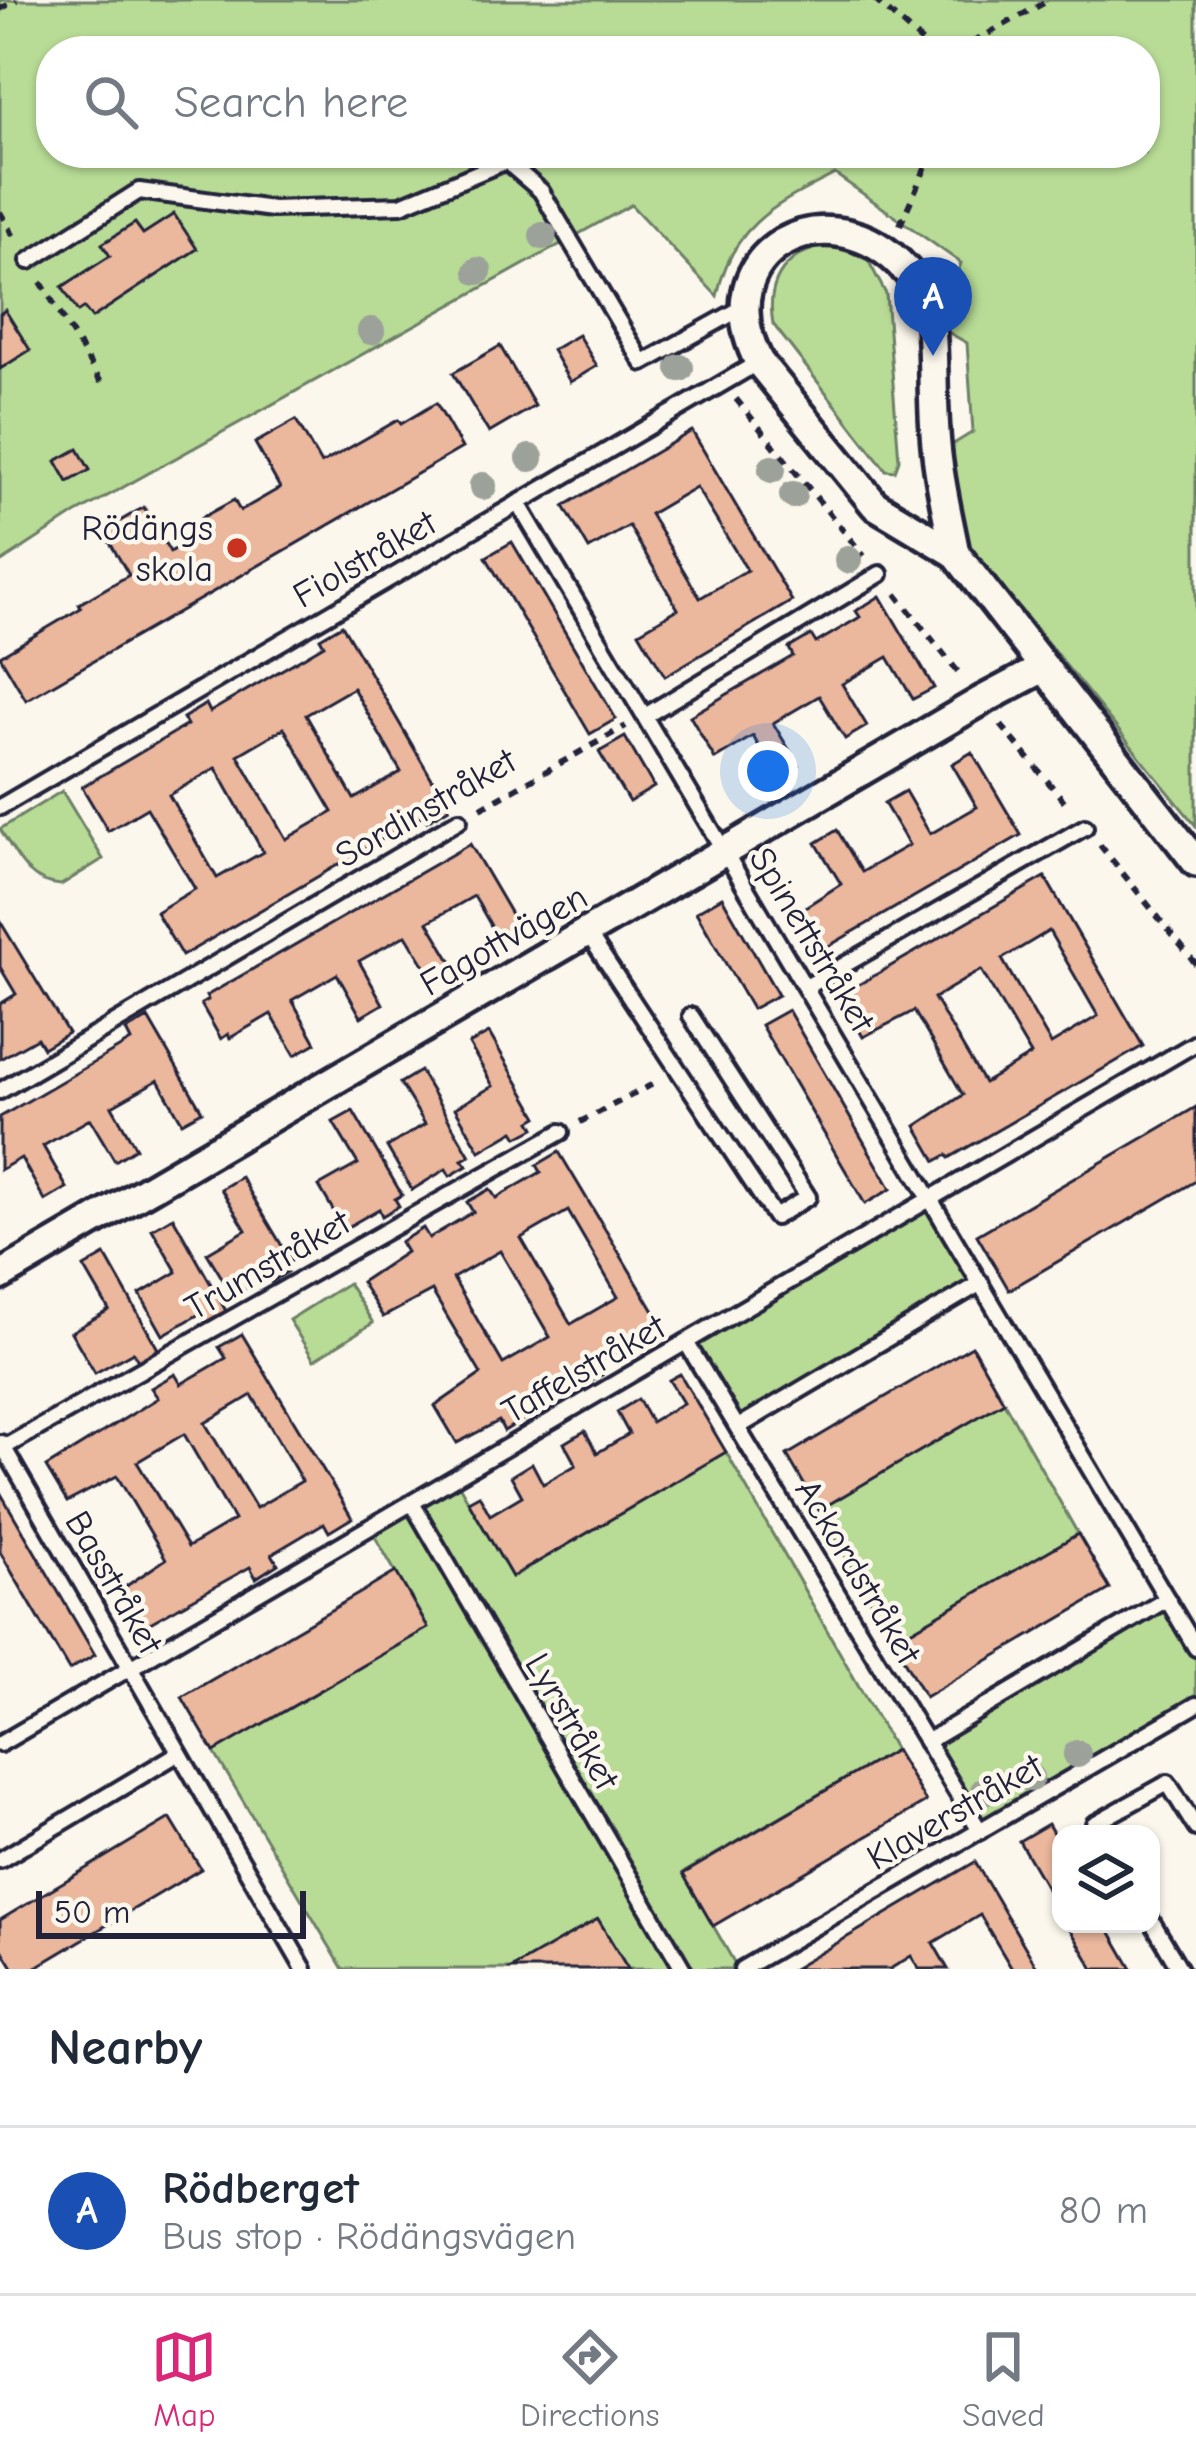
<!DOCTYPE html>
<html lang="en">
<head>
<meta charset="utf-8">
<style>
	:root { --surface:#fff; --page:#f2f2f3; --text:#1f2937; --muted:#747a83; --line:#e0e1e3; --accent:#db2777 }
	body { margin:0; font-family:"Comic Neue",sans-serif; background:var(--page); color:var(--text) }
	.controls { position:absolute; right:36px; bottom:36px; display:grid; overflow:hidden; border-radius:24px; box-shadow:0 3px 9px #0004 }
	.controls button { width:108px; height:108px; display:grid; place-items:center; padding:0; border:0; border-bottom:3px solid var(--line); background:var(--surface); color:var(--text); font:60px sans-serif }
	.scale { position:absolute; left:36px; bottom:30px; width:270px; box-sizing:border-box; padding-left:12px; border:6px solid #22223b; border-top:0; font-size:33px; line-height:42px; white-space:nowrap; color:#22223b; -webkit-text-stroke:9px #fbf7ec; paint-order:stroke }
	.you { position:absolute; left:768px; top:771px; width:42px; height:42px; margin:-30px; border:9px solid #fff; border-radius:50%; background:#1a73e8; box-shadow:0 0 0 18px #1a73e833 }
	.badge { display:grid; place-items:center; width:78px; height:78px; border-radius:50%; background:var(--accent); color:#fff; font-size:39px; font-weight:700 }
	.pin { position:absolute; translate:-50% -99px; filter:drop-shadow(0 3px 6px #0008) }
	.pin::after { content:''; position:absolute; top:63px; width:42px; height:36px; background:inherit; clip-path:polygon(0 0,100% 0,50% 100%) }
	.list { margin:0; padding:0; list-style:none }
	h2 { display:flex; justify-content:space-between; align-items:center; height:156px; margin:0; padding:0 48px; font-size:51px }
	h2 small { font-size:39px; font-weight:400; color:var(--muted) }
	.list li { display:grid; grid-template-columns:78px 1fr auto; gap:36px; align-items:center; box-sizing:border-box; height:168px; padding:0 48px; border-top:3px solid var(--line) }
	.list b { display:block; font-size:45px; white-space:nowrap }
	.list p { margin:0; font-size:39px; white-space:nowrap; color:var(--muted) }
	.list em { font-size:39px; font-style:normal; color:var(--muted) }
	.icon { flex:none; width:66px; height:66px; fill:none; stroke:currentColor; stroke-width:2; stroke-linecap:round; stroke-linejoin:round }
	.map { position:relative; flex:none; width:1196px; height:1969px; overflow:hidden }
	.search { position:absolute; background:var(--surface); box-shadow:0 3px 9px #0004; left:36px; right:36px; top:36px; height:132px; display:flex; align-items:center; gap:30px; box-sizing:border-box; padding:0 42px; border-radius:48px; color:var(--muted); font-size:45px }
	.sheet { height:324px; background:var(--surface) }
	nav { display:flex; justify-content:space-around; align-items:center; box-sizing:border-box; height:168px; border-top:3px solid var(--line); background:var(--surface); font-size:33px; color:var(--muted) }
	nav a { display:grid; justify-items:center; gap:6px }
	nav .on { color:var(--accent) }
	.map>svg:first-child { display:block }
	.green { fill:#b8dc96; stroke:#6d7f68; stroke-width:3; fill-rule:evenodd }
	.building { fill:#ebb79d; stroke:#22223b; stroke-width:3; fill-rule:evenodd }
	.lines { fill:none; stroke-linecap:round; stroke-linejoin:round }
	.service-casing { stroke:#22223b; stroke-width:22 }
	.minor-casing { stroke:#22223b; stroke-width:36 }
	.path { stroke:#22223b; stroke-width:6; stroke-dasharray:9 9; stroke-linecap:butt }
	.service { stroke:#fbf7ec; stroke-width:14 }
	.minor { stroke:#fbf7ec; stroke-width:27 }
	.tree { fill:#9ca19a }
	.poi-dot { fill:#c8321e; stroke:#fbf7ec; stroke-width:4.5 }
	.labels { text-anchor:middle; stroke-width:9; stroke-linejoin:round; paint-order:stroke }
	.poi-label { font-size:36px; fill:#22223b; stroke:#fbf7ec; text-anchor:end }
	.street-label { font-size:36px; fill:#22223b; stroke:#fbf7ec }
</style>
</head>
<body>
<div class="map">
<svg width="1196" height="1969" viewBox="0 0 1196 1969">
	<rect width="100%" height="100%" fill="#fbf7ec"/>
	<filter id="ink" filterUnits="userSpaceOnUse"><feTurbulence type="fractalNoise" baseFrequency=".00833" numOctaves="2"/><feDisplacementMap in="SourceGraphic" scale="24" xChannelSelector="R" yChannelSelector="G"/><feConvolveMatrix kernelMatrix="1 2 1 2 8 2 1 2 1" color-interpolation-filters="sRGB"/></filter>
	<g filter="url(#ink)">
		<g class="green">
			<path d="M0,0H1196V826L956,530L947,448L973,432L967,343L939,327L961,263L835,174C775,205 732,224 717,296L631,205L75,514L0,563ZM51,51H1145V153H51Z"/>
			<path d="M833,245L868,260L886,294L899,460L895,471L886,470L773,324C765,279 788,250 833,245Z"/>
			<path d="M62,791L103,859L61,885C27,883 16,854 0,829Z"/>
			<polygon points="931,1198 981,1283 738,1427 686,1342"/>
			<polygon points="348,1283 373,1323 314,1360 289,1320"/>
			<polygon points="1004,1402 1078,1534 893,1641 819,1510"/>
			<polygon points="726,1452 895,1750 683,1873 738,1969 628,1969 598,1919 511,1969 343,1969 214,1752 428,1628 370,1528 455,1478 512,1577"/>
			<polygon points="1167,1599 1196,1648 1196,1705 980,1831 926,1742"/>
		</g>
		<g class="building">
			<polygon points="174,214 197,249 92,318 84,308 78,312 62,287 110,256 102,244 135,223 143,234"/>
			<polygon points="5,310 30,350 0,369 0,314"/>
			<polygon points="578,335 597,366 570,382 552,350"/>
			<polygon points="500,346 535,406 489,433 453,373"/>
			<polygon points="436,403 462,448 26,700 0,656 81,608 79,604 129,575 103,531 144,507 170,552 208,530 201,518 234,500 240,511 280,488 255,443 296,420 321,464 398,420 401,424"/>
			<path d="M692,431L792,601L665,676L639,632L678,609L629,526L589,549L564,506ZM696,487L747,570L700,598L650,514Z"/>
			<polygon points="78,449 90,470 68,482 56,461"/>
			<polygon points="512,542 616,719 590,734 486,557"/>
			<polygon points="880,596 934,688 913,699 888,657 842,684 867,726 845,739 819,696 773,723 799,766 777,779 753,736 715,759 690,716 793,656 789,648 811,635 816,643 860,617 856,611"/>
			<path d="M342,625L449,808L427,821L423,815L182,956L156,912L195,889L147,808L108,831L82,787L187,725L183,718L206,704L210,712L324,645L320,638ZM353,688L401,772L354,799L306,715ZM284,728L333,812L286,839L238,755ZM216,768L263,852L217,878L169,795Z"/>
			<polygon points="625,737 654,787 629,802 599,752"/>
			<polygon points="972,752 1021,835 827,947 824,943 808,952 788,918 841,884 816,843 837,830 862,872 909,845 884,803 905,791 930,834 977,807 952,764"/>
			<polygon points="470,844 518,926 498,938 474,896 428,922 453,964 431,976 406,935 359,961 383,1004 361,1017 337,974 292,1000 316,1043 295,1055 271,1014 230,1038 228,1034 221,1039 201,1004 208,1000 206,996"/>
			<path d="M1045,877L1143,1046L949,1158L947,1155L936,1161L916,1126L963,1095L914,1011L863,1037L843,1001L854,995L851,989ZM1049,931L1098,1016L1051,1044L1002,959ZM981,970L1031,1055L984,1083L934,998Z"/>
			<polygon points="722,897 778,995 752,1009 696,912"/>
			<polygon points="0,921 68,1033 43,1048 37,1038 0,1059 0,1004 16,994 0,967"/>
			<polygon points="788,1010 891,1189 865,1204 761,1025"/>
			<polygon points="148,1018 202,1111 182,1122 158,1080 112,1106 136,1148 115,1161 90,1119 43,1146 67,1188 45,1201 21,1158 0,1170 0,1117 131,1041 126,1031"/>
			<polygon points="489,1033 538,1117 531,1121 535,1128 518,1137 514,1131 480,1151 455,1108 493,1086 469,1044"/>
			<polygon points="420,1071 470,1156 462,1160 467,1166 450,1176 446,1169 412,1190 387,1147 425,1124 400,1083"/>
			<polygon points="1196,1107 1196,1181 1009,1290 977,1235"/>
			<polygon points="353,1111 402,1195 395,1199 399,1206 382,1216 379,1209 344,1229 319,1186 358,1164 333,1122"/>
			<path d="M559,1152L667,1333L645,1346L640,1338L596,1364L602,1375L577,1389L571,1379L519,1410L525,1418L504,1431L499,1421L457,1443L435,1406L481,1374L432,1291L383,1317L361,1282L406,1252L400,1242L423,1228L429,1238L473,1212L467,1202L490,1189L496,1198L541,1172L537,1165ZM568,1211L618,1297L571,1324L521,1238ZM500,1251L550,1337L503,1364L453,1278Z"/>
			<polygon points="241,1177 291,1261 283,1266 287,1272 271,1282 267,1276 233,1296 207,1253 246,1230 221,1189"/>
			<polygon points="173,1217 226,1311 206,1322 201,1313 163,1335 140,1294 177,1272 152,1229"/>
			<polygon points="105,1255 158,1349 138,1361 133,1352 95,1373 71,1332 109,1310 84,1267"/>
			<path d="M242,1334L352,1518L329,1532L324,1523L272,1554L278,1564L256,1578L250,1567L141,1628L119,1591L166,1559L117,1476L67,1502L46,1467L158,1398L151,1388L175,1374L181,1384L226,1358L219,1347ZM252,1395L302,1481L256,1508L205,1423ZM184,1434L234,1520L188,1547L137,1462Z"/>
			<polygon points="972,1346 1004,1402 819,1510 787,1455"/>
			<polygon points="680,1374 726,1452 512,1577 468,1501 479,1495 490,1515 522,1496 511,1476 532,1463 543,1484 576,1465 564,1443 574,1437 585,1431 597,1453 629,1434 617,1412 638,1399 651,1422 683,1403 669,1380"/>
			<polygon points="0,1492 95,1655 69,1670 0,1552"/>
			<polygon points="1078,1534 1110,1589 925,1697 893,1641"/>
			<polygon points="396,1572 428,1628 214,1752 182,1697"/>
			<polygon points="895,1750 926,1802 713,1926 683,1874"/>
			<polygon points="170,1818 201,1869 33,1969 14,1969 0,1946 0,1920"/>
			<polygon points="1048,1824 1061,1847 1061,1913 1019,1841"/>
			<polygon points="975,1862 1038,1969 1012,1969 980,1915 933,1943 948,1969 919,1969 911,1956 890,1969 793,1969"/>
			<polygon points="598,1919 628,1969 511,1969 544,1950"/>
			<polygon points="1067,1924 1106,1924 1132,1969 1094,1969"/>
		</g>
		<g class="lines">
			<defs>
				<g id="service">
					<polyline points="29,261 139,191 272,209 401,205 506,161 541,191 643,363 742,308"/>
					<polyline points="518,503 1196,1648"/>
					<polyline points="645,716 880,574"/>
					<polyline points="0,807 759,362"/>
					<polyline points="587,932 775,1217 808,1197 691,1016"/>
					<polyline points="806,987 1085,827"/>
					<polyline points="0,1091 459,820"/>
					<polyline points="686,1342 980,1831"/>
					<polyline points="738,1427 981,1283"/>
					<polyline points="1,1443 304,1969"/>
					<polyline points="3,1448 561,1132"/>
					<polyline points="412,1503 683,1969"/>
					<polyline points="926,1742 1167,1599"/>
					<polyline points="0,1744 1196,1043"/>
					<polyline points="1100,1834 1094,1824 1168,1783 1196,1828"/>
					<polyline points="0,1860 179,1753"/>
					<polyline points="1151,1920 1180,1969"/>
					<polyline points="742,1969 1196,1705"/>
				</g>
				<g id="minor">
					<path d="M955,553C948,517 939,481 936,445C932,405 934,365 931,325C931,317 932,305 929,298C926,288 913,278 906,270C828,184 703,253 759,362L875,505L955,553L1196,862"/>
					<polyline points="0,1276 981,701 1043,668"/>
				</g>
			</defs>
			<use href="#service" class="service-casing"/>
			<use href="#minor" class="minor-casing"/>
			<g class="path">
				<polyline points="875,0 932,51"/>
				<polyline points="0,9 17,0"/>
				<polyline points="944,51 949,34"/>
				<polyline points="957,51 1049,0"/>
				<polyline points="0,212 16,240"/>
				<polyline points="900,225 932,153"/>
				<polyline points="41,282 105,389"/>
				<polyline points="736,399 864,556"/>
				<polyline points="896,594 962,677"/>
				<polyline points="1001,725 1069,807"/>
				<polyline points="481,808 626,726"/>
				<polyline points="1100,845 1196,964"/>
				<polyline points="580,1122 659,1081"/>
			</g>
			<use href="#service" class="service"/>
			<use href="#minor" class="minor"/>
		</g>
		<g class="tree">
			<circle cx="543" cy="236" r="14"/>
			<circle cx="478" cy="271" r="14"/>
			<circle cx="371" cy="331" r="14"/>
			<circle cx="680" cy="368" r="14"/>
			<circle cx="530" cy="458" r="14"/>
			<circle cx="772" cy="469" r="14"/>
			<circle cx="483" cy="486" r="14"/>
			<circle cx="793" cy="495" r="14"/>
			<circle cx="848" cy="560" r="14"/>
			<circle cx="1077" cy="1754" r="14"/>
			<circle cx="1030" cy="1778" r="14"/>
			<circle cx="984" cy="1791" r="14"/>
		</g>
	</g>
	<circle class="poi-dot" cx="237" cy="548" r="12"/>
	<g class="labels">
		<g class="poi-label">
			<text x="213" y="540">Rödängs<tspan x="213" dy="41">skola</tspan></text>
		</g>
		<g class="street-label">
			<text transform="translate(364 558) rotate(-30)" y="13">Fiolstråket</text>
			<text transform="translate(425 807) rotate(-30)" y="13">Sordinstråket</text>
			<text transform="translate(503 939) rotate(-30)" y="13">Fagottvägen</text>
			<text transform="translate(813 939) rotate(59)" y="13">Spinettstråket</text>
			<text transform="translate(267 1264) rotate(-30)" y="13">Trumstråket</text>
			<text transform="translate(583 1368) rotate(-30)" y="13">Taffelstråket</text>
			<text transform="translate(859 1571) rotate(59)" y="13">Ackordstråket</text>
			<text transform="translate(115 1582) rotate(60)" y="13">Basstråket</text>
			<text transform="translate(573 1721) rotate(60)" y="13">Lyrstråket</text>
			<text transform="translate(954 1811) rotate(-30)" y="13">Klaverstråket</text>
		</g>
	</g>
</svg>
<div class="controls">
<button><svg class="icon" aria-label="layers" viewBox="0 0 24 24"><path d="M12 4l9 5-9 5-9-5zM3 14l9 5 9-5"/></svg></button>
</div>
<div class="scale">50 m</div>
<div class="you"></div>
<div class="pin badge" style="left:933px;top:356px;background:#1a4fb4">A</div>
<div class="search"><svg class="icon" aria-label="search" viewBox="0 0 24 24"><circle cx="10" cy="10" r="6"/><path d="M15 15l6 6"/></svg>Search here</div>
</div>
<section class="sheet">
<h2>Nearby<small></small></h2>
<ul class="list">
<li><span class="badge" style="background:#1a4fb4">A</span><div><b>Rödberget</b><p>Bus stop · Rödängsvägen</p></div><em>80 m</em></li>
</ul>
</section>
<nav>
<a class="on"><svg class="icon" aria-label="map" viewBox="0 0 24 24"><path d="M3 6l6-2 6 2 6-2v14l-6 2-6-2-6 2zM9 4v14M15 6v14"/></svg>Map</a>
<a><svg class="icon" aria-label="directions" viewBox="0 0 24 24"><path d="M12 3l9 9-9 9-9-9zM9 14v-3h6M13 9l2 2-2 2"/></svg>Directions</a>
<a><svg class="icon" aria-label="saved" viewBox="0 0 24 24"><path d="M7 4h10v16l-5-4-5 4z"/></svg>Saved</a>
</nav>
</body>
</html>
